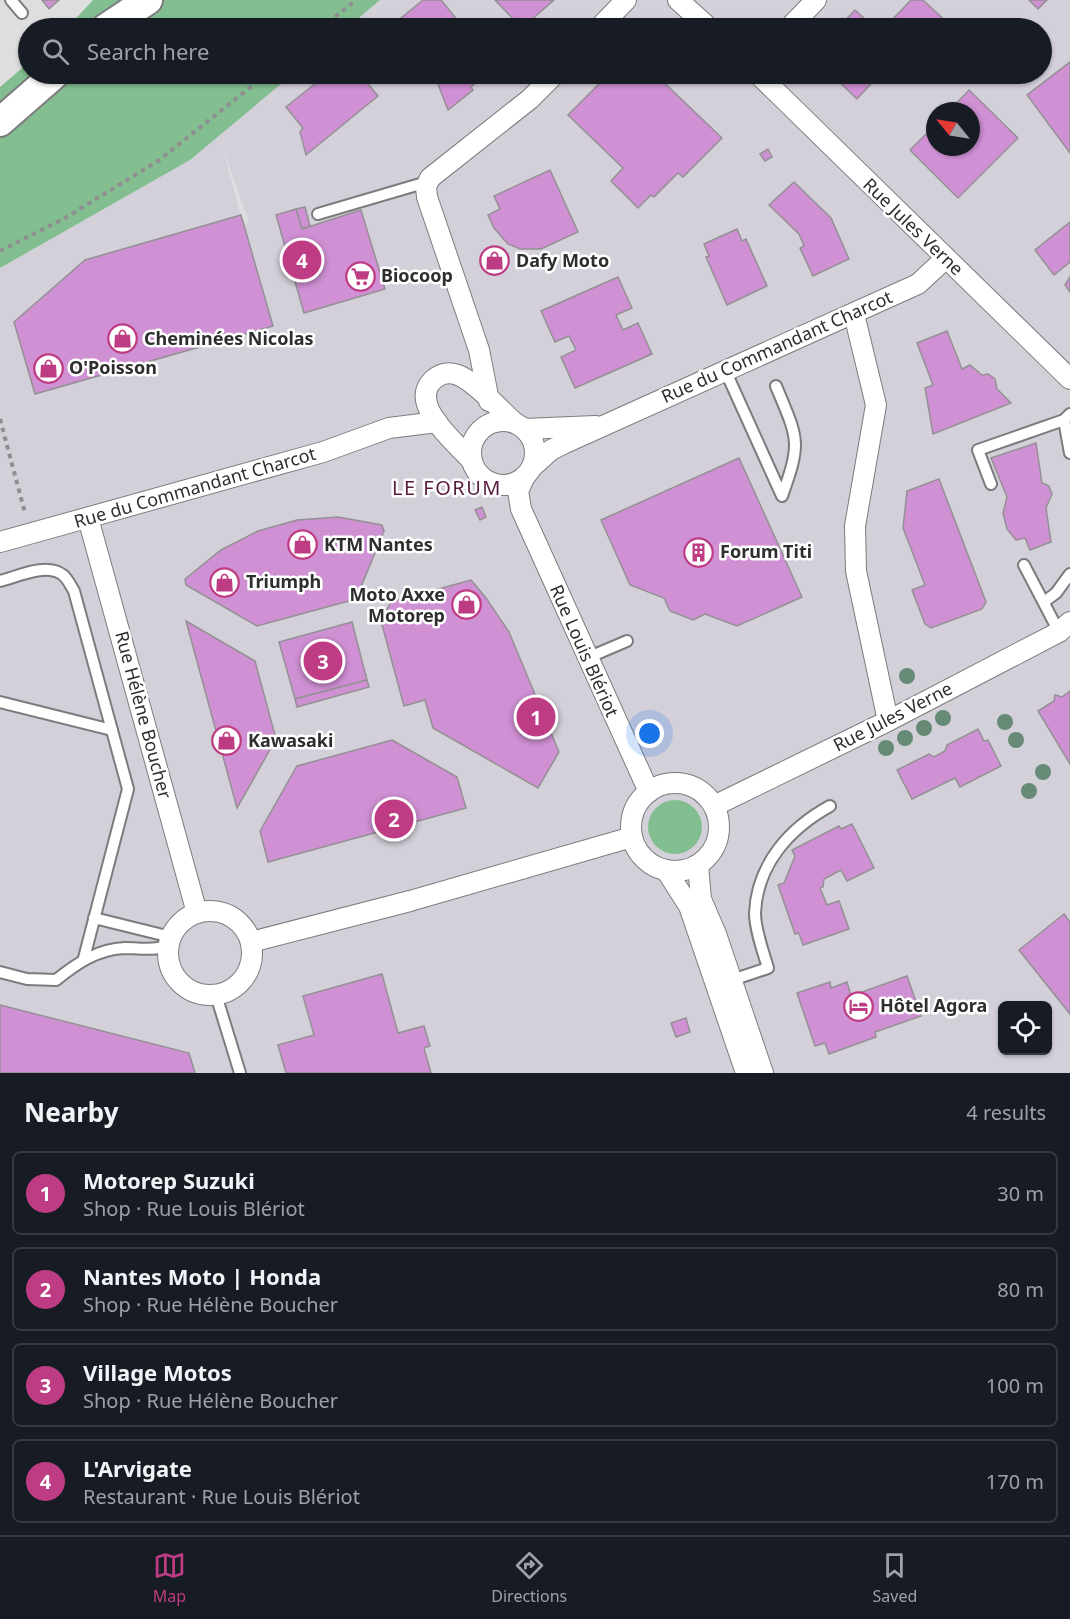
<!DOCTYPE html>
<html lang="en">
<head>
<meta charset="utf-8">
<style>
	:root { --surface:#171b24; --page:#242831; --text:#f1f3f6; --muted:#9ea1a6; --line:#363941; --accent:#be3c83 }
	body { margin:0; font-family:"Noto Sans",sans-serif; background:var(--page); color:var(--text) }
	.controls { position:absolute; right:18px; bottom:18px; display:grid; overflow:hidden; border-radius:9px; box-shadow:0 2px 4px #0004 }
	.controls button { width:54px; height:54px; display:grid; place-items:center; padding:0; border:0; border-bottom:2px solid var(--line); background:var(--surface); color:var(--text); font:30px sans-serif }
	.compass { position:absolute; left:926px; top:102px; width:54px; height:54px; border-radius:50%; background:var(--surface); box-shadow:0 2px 4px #0004; rotate:300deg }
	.you { position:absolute; left:650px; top:734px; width:21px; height:21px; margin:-15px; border:4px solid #fff; border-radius:50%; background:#1a73e8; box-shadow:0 0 0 9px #1a73e833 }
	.badge { display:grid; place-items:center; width:39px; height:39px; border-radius:50%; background:var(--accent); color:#fff; font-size:20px; font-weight:700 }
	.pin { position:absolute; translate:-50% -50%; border:3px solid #fff; box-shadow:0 2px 6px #0006 }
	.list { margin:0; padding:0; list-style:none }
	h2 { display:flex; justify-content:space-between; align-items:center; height:78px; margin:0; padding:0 24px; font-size:26px }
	h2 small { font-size:20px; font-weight:400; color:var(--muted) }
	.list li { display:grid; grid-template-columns:39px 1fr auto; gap:18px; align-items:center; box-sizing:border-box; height:84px; margin:0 12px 12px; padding:0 12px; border:2px solid var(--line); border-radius:9px }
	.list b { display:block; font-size:22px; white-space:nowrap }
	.list p { margin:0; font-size:20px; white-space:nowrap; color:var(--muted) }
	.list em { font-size:20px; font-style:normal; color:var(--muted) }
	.icon { flex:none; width:33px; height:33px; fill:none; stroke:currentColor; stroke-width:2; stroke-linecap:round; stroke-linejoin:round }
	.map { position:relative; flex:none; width:1070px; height:1073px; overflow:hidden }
	.search { position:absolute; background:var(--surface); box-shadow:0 2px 4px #0004; left:18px; right:18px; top:18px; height:66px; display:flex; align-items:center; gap:15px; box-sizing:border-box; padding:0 21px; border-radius:33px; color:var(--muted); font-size:22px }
	.sheet { height:462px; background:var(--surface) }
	nav { display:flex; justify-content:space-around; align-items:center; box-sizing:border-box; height:84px; border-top:2px solid var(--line); background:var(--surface); font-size:16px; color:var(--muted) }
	nav a { display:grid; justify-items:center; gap:3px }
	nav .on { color:var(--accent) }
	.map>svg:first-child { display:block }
	.built { fill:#d4d0da; fill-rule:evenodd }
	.green { fill:#83be91 }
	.building { fill:#d090d4; stroke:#939193; stroke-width:1.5 }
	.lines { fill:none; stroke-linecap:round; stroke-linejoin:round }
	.lane-casing { stroke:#7c7b7e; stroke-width:14 }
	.street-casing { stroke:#7c7b7e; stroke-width:22 }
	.secondary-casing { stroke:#7c7b7e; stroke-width:32 }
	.path { stroke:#8f8e90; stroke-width:4; stroke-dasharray:4.5 4.5; stroke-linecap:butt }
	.lane { stroke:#fff; stroke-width:10 }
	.street { stroke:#fff; stroke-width:20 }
	.secondary { stroke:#fff; stroke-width:28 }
	.tree { fill:#678a76 }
	.labels { text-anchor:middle; stroke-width:5; stroke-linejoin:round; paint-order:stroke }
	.street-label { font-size:18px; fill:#2f2e2f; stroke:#fff }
	.poi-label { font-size:18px; font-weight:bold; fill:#2f2e2f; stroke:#fff; text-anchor:start }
	.neighbourhood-label { font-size:20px; letter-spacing:1.5px; fill:#5a1c3d; stroke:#fff }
</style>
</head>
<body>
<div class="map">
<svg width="1070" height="1073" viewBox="0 0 1070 1073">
	<rect width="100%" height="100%" fill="#dedde0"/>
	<path class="built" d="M380,0H1070V1073H0V268L190,160L293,74H1042V28H347ZM935,111H971V147H935ZM223,149L249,222V223L243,224ZM1002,1005H1048V1050H1002Z"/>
	<g class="green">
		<polygon points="93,0 380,0 347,28 67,28"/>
		<polygon points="28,63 28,74 293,74 190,160 0,268 0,87"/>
		<circle cx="675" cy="827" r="27"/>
	</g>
	<g class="building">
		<polygon points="42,0 59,0 49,9"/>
		<polygon points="423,0 441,0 464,28 400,28 395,23"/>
		<polygon points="495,0 554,0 522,28"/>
		<polygon points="911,0 923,0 953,28 894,28 888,24"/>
		<polygon points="1029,0 1047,0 1038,9"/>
		<polygon points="855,10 875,28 838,28"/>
		<polygon points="1070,62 1070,153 1027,95"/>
		<polygon points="327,74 360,74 378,96 306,155 300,132 303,128 286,107"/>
		<polygon points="434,74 493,74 483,82 478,81 471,87 473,90 448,110"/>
		<polygon points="609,74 655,74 722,138 683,177 678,173 654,197 651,195 638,208 611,181 623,168 568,115"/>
		<polygon points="831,74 880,74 857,99"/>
		<polygon points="969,90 1018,138 958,198 910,150 935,125 935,147 971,147 971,111 949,111"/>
		<polygon points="768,149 772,157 765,161 760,154"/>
		<polygon points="550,170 578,232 541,249 520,249 508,244 494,228 488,215 500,209 494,196"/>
		<polygon points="794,182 831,218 849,259 813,276 800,248 804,246 799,234 769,205"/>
		<polygon points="305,207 310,226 302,229 296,209"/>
		<polygon points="296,209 302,229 361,210 385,289 304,313 276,215"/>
		<polygon points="241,215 273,326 35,394 14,322 85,260"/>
		<polygon points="1070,222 1070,262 1054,275 1035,250"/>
		<polygon points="737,229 742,241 746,239 767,286 727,305 706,257 709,256 704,244"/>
		<polygon points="618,277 632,308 616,315 623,330 638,323 652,354 575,388 561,357 576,350 569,336 555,342 541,311"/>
		<polygon points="1070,277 1070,292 1065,285"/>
		<polygon points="947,331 962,369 970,365 982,375 988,374 995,379 997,389 1011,403 933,434 925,388 933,385 917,343"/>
		<polygon points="1036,443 1042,483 1049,486 1052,494 1046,508 1051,542 1030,550 1025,538 1016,540 1007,529 1003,513 1007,497 991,458"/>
		<polygon points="739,458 802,597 737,626 705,614 693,620 670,611 664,598 630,585 601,520"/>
		<polygon points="939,479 986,602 982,609 931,628 925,624 912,590 925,585 903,528 907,491"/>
		<polygon points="482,507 486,517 480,520 475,510"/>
		<polygon points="338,517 382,525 384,531 356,599 257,626 186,585 185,579 221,550 258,531 297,520"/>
		<polygon points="471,580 486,598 509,632 559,752 538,788 433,728 425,700 404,706 381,621 391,602"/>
		<polygon points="186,621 255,661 276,739 237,808"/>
		<polygon points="352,622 367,680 295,699 279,642"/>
		<polygon points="367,680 369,687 297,707 295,699"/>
		<polygon points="1070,691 1070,764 1038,711 1054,701 1055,695 1062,697"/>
		<polygon points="978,729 984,741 988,740 1001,766 960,787 955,778 912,799 897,770 929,754 934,757 945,751 947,745"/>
		<polygon points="392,740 457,777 466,808 268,862 260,831 297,766"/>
		<polygon points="852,824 874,868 847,881 841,870 824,879 823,887 820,888 827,905 839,901 849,929 803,945 799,933 795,934 778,885 784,883 795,856 792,850 839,826 841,829"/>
		<polygon points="1064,914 1070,922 1070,1014 1019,950"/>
		<polygon points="382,974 398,1033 424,1026 430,1046 424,1048 431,1073 286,1073 278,1045 314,1035 303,996"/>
		<polygon points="907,976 921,1016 875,1032 876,1037 829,1054 825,1043 815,1046 797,993 830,982 831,988 847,982 851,996"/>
		<polygon points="0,1005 189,1053 195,1073 0,1073"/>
		<polygon points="686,1018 690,1032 676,1037 671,1023"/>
	</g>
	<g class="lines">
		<defs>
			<g id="lane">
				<polyline points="11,0 22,13"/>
				<polyline points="318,214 427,182"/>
				<path d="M725,370L782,496C802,441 798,439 776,386"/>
				<polyline points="1064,420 1070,453"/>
				<polyline points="991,484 978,450 1064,420 1070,414"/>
				<polyline points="1024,565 1059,632"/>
				<path d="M0,581C17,577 46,562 63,575C67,578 71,586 74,591L128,789L84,958"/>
				<polyline points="1044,602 1056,593 1070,574"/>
				<polyline points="587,658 627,641"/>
				<polyline points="0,702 112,730"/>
				<polyline points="94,918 171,937"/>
				<path d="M0,972L27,979L56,980C76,964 97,949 125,948C140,948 153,951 168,946"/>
				<path d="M732,980L768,968C763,951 755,930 755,913C757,864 790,828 830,806"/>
				<polyline points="216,995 240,1073"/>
			</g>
			<g id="street">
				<polyline points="678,0 709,28"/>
				<polyline points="599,28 626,0"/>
				<polyline points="789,28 816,0"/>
				<polyline points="758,74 1070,379"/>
				<polyline points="854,314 876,405 855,526 856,571 888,721"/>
				<polyline points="489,401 479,350 427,197 426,187 430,178 530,99 555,74"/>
				<circle cx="503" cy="453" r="32"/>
				<polyline points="524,429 596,426"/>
				<path d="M472,461C456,443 409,405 432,381C439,374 448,371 458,375C476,382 500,410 515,423"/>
				<polyline points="532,467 551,450 563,444 918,284 946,258"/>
				<polyline points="525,476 518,491 521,509 649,792"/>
				<polyline points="88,518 197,913"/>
				<polyline points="0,542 323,452 389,428 437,422"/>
				<circle cx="675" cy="827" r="44"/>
				<polyline points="714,806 888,721 1059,632 1070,622"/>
				<polyline points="698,865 701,899 716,934 763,1073"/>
				<polyline points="666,870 689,906 746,1073"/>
				<circle cx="210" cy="953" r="42"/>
				<polyline points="251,942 410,901 632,837"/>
			</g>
			<g id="secondary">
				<polyline points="106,28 148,0"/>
				<polyline points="0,122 55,74"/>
			</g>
		</defs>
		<use href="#lane" class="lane-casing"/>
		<use href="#street" class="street-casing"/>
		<use href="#secondary" class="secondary-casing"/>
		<g class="path">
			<polyline points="321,28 356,0"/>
			<polyline points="0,251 65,218 158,161 267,74"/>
			<polyline points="0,419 25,513"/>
		</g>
		<use href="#lane" class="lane"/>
		<use href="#street" class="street"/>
		<use href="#secondary" class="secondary"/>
	</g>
	<g class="tree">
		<circle cx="907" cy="676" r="8"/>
		<circle cx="943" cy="718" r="8"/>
		<circle cx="1005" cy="722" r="8"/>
		<circle cx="924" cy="728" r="8"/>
		<circle cx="905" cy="738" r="8"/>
		<circle cx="1016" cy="740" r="8"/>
		<circle cx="886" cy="748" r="8"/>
		<circle cx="1043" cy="772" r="8"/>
		<circle cx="1029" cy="791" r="8"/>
	</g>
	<defs>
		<symbol id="shop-ring" viewBox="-11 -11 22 22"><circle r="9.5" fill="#fff" stroke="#be3c83" stroke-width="1.5"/><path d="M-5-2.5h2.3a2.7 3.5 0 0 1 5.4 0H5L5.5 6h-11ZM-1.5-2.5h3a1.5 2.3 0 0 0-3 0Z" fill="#be3c83"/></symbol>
		<symbol id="supermarket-ring" viewBox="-11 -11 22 22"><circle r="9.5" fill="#fff" stroke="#be3c83" stroke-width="1.5"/><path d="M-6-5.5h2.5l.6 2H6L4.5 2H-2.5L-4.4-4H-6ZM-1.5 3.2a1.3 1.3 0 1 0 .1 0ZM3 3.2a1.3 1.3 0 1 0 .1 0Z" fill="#be3c83"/></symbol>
		<symbol id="building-ring" viewBox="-11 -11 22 22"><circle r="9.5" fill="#fff" stroke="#be3c83" stroke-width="1.5"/><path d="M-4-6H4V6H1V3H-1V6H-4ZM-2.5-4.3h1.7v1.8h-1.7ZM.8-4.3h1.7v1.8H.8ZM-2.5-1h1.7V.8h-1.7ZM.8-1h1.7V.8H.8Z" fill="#be3c83"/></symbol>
		<symbol id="hotel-ring" viewBox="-11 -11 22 22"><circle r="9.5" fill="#fff" stroke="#be3c83" stroke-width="1.5"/><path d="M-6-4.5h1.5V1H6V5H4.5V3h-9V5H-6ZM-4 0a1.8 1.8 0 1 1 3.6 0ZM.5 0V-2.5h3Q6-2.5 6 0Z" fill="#be3c83"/></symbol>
	</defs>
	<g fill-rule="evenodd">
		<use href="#shop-ring" x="478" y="244" width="33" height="33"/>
		<use href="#supermarket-ring" x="344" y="260" width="33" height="33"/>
		<use href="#shop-ring" x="106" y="322" width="33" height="33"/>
		<use href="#shop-ring" x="32" y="352" width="33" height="33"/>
		<use href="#shop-ring" x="286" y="528" width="33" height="33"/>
		<use href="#building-ring" x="682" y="536" width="33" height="33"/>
		<use href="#shop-ring" x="208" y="566" width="33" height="33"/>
		<use href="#shop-ring" x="450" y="588" width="33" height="33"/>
		<use href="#shop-ring" x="210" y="724" width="33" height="33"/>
		<use href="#hotel-ring" x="842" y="990" width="33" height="33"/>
	</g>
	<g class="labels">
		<g class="street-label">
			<text transform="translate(913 227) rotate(44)" y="6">Rue Jules Verne</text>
			<text transform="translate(777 347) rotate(-24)" y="6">Rue du Commandant Charcot</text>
			<text transform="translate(195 488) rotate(-16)" y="6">Rue du Commandant Charcot</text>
			<text transform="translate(584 651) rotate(66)" y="6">Rue Louis Blériot</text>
			<text transform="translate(143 715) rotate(75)" y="6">Rue Hélène Boucher</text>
			<text transform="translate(893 717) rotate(-27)" y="6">Rue Jules Verne</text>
		</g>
		<g class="poi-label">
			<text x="516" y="267">Dafy Moto</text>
			<text x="381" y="282">Biocoop</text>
			<text x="144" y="345">Cheminées Nicolas</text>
			<text x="69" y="374">O'Poisson</text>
			<text x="324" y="551">KTM Nantes</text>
			<text x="720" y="558">Forum Titi</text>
			<text x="246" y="588">Triumph</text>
			<text x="445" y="601" text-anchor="end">Moto Axxe<tspan x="445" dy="21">Motorep</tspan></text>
			<text x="248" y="747">Kawasaki</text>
			<text x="880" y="1012">Hôtel Agora</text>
		</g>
		<g class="neighbourhood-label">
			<text x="447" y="495">LE FORUM</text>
		</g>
	</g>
</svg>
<div class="controls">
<button><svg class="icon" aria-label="locate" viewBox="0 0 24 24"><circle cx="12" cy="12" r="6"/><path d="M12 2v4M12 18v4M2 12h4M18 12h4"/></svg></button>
</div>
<svg class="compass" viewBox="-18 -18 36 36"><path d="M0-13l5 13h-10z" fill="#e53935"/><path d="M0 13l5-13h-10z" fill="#9ea1a6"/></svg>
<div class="you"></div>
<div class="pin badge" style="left:536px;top:717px">1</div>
<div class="pin badge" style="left:394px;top:819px">2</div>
<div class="pin badge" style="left:323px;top:661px">3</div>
<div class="pin badge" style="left:302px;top:260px">4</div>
<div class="search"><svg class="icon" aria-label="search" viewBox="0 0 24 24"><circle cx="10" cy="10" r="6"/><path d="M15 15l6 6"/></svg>Search here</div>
</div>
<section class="sheet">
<h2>Nearby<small>4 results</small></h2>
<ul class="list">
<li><span class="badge">1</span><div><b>Motorep Suzuki</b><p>Shop · Rue Louis Blériot</p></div><em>30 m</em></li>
<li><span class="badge">2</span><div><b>Nantes Moto | Honda</b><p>Shop · Rue Hélène Boucher</p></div><em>80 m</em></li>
<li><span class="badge">3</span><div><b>Village Motos</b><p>Shop · Rue Hélène Boucher</p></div><em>100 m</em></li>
<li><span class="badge">4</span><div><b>L'Arvigate</b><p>Restaurant · Rue Louis Blériot</p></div><em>170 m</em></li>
</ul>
</section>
<nav>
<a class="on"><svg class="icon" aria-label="map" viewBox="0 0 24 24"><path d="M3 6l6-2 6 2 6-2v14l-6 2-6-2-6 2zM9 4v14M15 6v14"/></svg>Map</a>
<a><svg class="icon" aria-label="directions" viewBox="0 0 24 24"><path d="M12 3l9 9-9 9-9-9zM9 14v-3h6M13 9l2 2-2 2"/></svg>Directions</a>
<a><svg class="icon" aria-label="saved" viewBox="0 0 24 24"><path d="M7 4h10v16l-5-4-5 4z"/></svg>Saved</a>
</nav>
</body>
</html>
